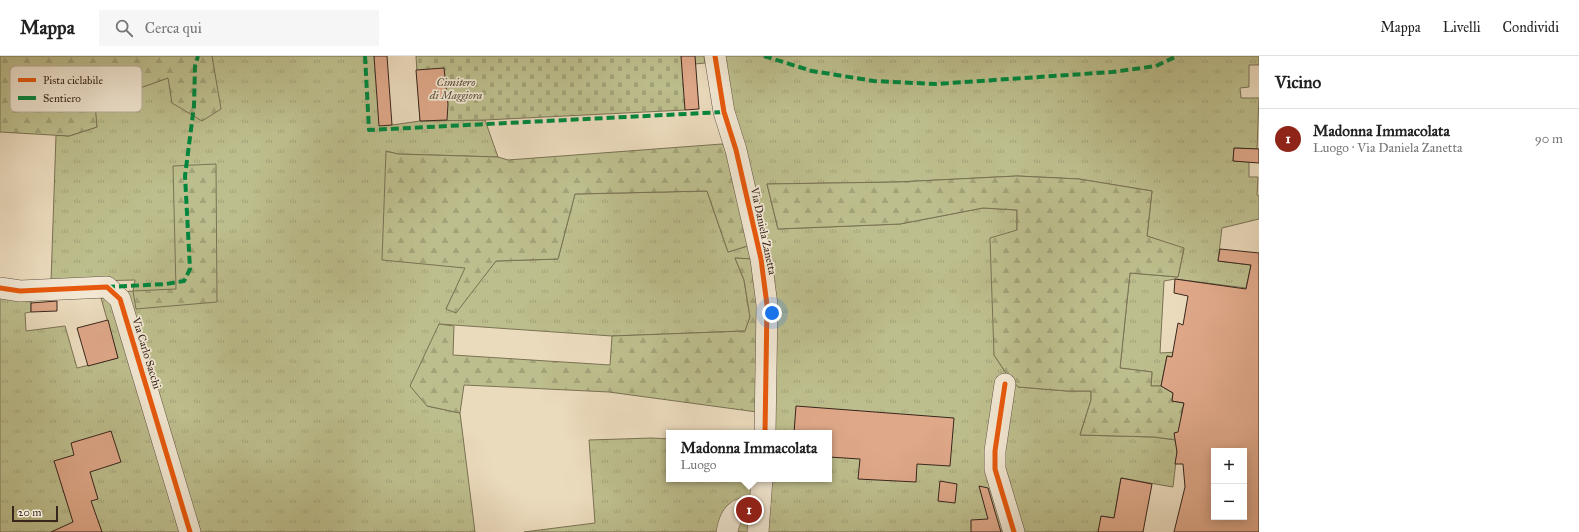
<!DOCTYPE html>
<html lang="it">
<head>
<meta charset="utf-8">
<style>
	:root { --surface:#fff; --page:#f6f6f6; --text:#222; --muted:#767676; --line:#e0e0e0; --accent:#8f2418 }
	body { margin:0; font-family:"IM FELL Great Primer",serif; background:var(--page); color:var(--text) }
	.controls { position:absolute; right:12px; bottom:12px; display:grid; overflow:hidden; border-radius:0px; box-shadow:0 2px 10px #0003 }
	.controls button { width:36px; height:36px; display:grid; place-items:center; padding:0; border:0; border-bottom:1px solid var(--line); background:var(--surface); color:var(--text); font:20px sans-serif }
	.scale { position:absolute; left:12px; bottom:10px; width:46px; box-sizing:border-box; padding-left:4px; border:2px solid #38251c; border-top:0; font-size:11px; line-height:14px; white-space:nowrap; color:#38251c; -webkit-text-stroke:3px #f2e8d4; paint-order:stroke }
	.you { position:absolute; left:772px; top:257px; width:14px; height:14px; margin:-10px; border:3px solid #fff; border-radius:50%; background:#1a73e8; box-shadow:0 0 0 6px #1a73e833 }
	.badge { display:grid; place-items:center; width:26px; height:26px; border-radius:50%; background:var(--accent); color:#fff; font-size:13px; font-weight:700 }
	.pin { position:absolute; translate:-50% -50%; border:2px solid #fff; box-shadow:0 1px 4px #0006 }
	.popup { position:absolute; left:666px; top:374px; width:166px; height:52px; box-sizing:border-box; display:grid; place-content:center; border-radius:0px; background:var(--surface); filter:drop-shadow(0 1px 3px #0005); font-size:13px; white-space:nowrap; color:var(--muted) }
	.popup b { font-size:15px; color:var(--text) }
	.popup::after { content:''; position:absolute; left:50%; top:100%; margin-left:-8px; border:8px solid transparent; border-top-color:var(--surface) }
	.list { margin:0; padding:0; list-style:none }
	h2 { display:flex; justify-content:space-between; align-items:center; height:52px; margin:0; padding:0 16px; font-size:17px }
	h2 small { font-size:13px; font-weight:400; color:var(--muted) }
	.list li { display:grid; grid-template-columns:26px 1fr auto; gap:12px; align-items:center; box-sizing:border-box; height:60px; padding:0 16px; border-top:1px solid var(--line) }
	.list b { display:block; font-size:15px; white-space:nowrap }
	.list p { margin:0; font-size:13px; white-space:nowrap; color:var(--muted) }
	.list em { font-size:13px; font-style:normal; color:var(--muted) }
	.icon { flex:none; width:22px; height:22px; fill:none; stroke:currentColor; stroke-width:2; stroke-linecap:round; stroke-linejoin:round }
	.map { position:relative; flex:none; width:1259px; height:476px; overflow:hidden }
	header { display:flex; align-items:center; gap:24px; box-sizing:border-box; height:56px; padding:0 20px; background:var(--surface); border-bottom:1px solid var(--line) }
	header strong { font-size:19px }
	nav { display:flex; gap:22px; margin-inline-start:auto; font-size:14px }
	.search { width:280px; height:36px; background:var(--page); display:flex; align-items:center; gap:10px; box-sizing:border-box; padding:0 14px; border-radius:0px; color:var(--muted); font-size:15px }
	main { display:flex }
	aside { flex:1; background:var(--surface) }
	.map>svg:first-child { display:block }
	.grass { fill:url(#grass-tufts); stroke:#7a7254 }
	.forest { fill:url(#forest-firs); stroke:#7a7254 }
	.cemetery { fill:url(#cemetery-stones); stroke:#7a7254 }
	.building { fill:#dfa889; stroke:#38251c; fill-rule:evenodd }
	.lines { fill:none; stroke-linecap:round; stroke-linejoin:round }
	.minor-casing { stroke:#655244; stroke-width:22 }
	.minor { stroke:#f2e8d4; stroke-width:21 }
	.quiet { stroke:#00873e; stroke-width:4; stroke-dasharray:8 4; stroke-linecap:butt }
	.cycleway-casing { stroke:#f2e8d4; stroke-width:8 }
	.cycleway { stroke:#e8590c; stroke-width:5 }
	.labels { text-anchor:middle; stroke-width:3.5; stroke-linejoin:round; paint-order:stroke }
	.park-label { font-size:11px; font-style:italic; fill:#594b38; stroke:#f2e8d4 }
	.street-label { font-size:11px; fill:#38251c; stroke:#f2e8d4 }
	.key { fill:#f2e8d4; stroke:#baae9d; stroke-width:1 }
	.key-label { font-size:11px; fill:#38251c }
</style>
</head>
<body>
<header>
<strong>Mappa</strong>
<div class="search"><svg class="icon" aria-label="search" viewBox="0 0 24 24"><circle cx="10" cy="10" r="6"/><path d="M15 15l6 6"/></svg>Cerca qui</div>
<nav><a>Mappa</a><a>Livelli</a><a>Condividi</a></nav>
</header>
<main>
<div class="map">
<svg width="1259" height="476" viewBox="0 0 1259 476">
	<defs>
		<pattern id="grass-tufts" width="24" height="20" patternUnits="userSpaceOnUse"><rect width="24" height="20" fill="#bdbe8d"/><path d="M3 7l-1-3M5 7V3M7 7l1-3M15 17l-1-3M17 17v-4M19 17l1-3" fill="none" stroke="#a3a379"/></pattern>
		<pattern id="forest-firs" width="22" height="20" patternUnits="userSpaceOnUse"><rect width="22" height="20" fill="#bdbe8d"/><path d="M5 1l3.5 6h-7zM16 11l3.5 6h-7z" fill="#a3a379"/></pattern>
		<pattern id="cemetery-stones" width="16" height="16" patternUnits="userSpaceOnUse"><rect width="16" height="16" fill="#bdbe8d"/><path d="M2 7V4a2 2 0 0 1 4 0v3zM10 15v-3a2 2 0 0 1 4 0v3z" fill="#a3a379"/></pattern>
	</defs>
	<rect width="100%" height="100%" fill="#ebdbbd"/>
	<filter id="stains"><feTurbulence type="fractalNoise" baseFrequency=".005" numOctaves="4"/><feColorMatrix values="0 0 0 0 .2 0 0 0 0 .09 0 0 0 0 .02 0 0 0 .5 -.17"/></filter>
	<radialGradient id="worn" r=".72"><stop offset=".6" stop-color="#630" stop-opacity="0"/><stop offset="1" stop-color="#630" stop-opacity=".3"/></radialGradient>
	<g class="grass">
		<polygon points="212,0 374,0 392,69 420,65 485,64 498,101 398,98 386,95 466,212 446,253 484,220 496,205 558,203 575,138 707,135 728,196 751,189 752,203 735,202 744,224 750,261 745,275 612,280 439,268 427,350 460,357 475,476 196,476 122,236 133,235 135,224 51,226 56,79 69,80 97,71 94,48 213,6"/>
		<polygon points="723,0 1259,0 1259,9 1249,9 1249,31 1240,32 1241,42 1259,42 1257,93 1234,92 1233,105 1249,106 1249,121 1258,121 1257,139 1259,140 1259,163 1222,172 1218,205 1251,209 1246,232 1175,223 1164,225 1160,297 1177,296 1179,302 1167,300 1161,330 1151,330 1152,316 1120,312 1130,217 1178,221 1184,193 1147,180 1152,135 1079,123 1017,120 898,126 767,128 778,173 900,168 983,152 1017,154 1017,174 994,299 1006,317 1018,331 1067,335 1091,335 1091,344 1080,379 1154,381 1176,384 1177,396 1173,431 1121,422 1114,462 1102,460 1099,476 763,476 768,423 829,423 829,377 771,377 741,92"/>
		<polygon points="0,238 31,241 31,256 25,257 26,275 65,270 77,312 118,302 101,242 110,241 186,476 0,476"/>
		<polygon points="652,382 669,383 669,423 755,423 751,476 524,476 595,467 589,384"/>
	</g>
	<g class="forest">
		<polygon points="0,0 212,0 221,53 202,65 172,47 168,22 95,48 97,71 69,80 0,76"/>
		<polygon points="722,88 728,93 751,189 728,196 707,135 575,138 558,203 496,205 456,257 446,253 465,212 382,204 386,95 398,98 498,101 508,104"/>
		<polygon points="216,108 217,246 136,253 133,235 176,233 173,110"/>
		<polygon points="1017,120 1079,123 1152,135 1147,180 1184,192 1178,221 1130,217 1120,312 1152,316 1151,330 1161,330 1173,337 1172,345 1184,347 1181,359 1188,360 1186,375 1175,377 1176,384 1154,381 1080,379 1091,344 1091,335 1067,335 1018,331 1006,317 994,299 990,182 1017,174 1017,154 983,152 900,168 778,173 767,128 898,126"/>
		<polygon points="735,202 752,203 760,260 757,356 609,336 464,329 460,357 427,350 410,330 439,268 454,270 453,299 610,309 612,280 745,275 750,261 744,224"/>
	</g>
	<polygon class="cemetery" points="416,0 704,0 705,7 695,8 685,54 485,64 420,65"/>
	<g class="building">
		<polygon points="374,0 387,0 392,69 379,70"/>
		<polygon points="681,0 695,0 699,53 685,54"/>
		<polygon points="444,12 448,48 447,64 420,65 416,14"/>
		<polygon points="1234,92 1259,93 1259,107 1233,105"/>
		<path d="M1220,193L1259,197V476H1174L1185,431L1183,408H1175L1177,396L1174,377L1178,376L1184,347L1172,345L1173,337L1161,330L1167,300L1172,301L1178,267L1183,269L1188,240L1174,237L1175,223L1246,233L1251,209L1218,205ZM1214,395H1244V461H1214Z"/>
		<polygon points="57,245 57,255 31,256 31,247"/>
		<polygon points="108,264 118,302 88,310 77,272"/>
		<polygon points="796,350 954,362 950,410 917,408 916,426 858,423 860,403 829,401 829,377 794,377"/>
		<polygon points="111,375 121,406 90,416 98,443 91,445 102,476 51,476 73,466 54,405 74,399 71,387"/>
		<polygon points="1121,422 1152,428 1143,476 1098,476 1101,460 1114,462"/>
		<polygon points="940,425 957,428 955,447 938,445"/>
		<polygon points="979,430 988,432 1001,476 971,476 971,464 988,463"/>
	</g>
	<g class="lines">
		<defs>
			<g id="minor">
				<polyline points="715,0 724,56 736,94 761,203 767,249 765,377"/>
				<polyline points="0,232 20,235 107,231 120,243 190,476"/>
				<polyline points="1005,328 995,395 995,413 1014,476"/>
				<path d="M727,476C731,453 739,453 760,448"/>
				<polyline points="758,476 762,423"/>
			</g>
		</defs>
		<use href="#minor" class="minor-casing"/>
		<use href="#minor" class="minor"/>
		<g class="quiet">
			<polyline points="365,0 369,74 724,56"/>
			<polyline points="764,0 812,15 874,25 936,28 1112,16 1156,10 1177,0"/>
			<polyline points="107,231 166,228 184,225 190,213 185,120 194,50 195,10 198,0"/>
		</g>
		<defs>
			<g id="cycleway">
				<polyline points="715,0 724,56 736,94 761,203 767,249 765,377"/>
				<polyline points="0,232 20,235 107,231 120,243 190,476"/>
				<polyline points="1005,328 995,395 995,413 1014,476"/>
			</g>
		</defs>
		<use href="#cycleway" class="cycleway-casing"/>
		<use href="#cycleway" class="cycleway"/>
	</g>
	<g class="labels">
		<g class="park-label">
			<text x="456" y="30">Cimitero<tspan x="456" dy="13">di Maggiora</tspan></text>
		</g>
		<g class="street-label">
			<text transform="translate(764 175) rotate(78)" y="4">Via Daniela Zanetta</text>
			<text transform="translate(147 297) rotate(73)" y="4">Via Carlo Sacchi</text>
		</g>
	</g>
	<rect x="10" y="10" width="132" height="46" rx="6" class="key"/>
	<rect x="18" y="22" width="18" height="4" fill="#e8590c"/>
	<rect x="18" y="40" width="18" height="4" fill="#00873e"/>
	<g class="key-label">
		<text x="43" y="28">Pista ciclabile</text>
		<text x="43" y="46">Sentiero</text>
	</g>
	<rect width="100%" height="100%" filter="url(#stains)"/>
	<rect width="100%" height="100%" fill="url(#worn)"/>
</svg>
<div class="controls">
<button>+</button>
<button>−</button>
</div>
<div class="scale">20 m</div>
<div class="you"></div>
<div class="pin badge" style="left:749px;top:454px">1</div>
<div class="popup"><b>Madonna Immacolata</b>Luogo</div>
</div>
<aside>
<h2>Vicino<small></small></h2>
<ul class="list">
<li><span class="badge">1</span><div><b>Madonna Immacolata</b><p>Luogo · Via Daniela Zanetta</p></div><em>90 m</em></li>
</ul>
</aside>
</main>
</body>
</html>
